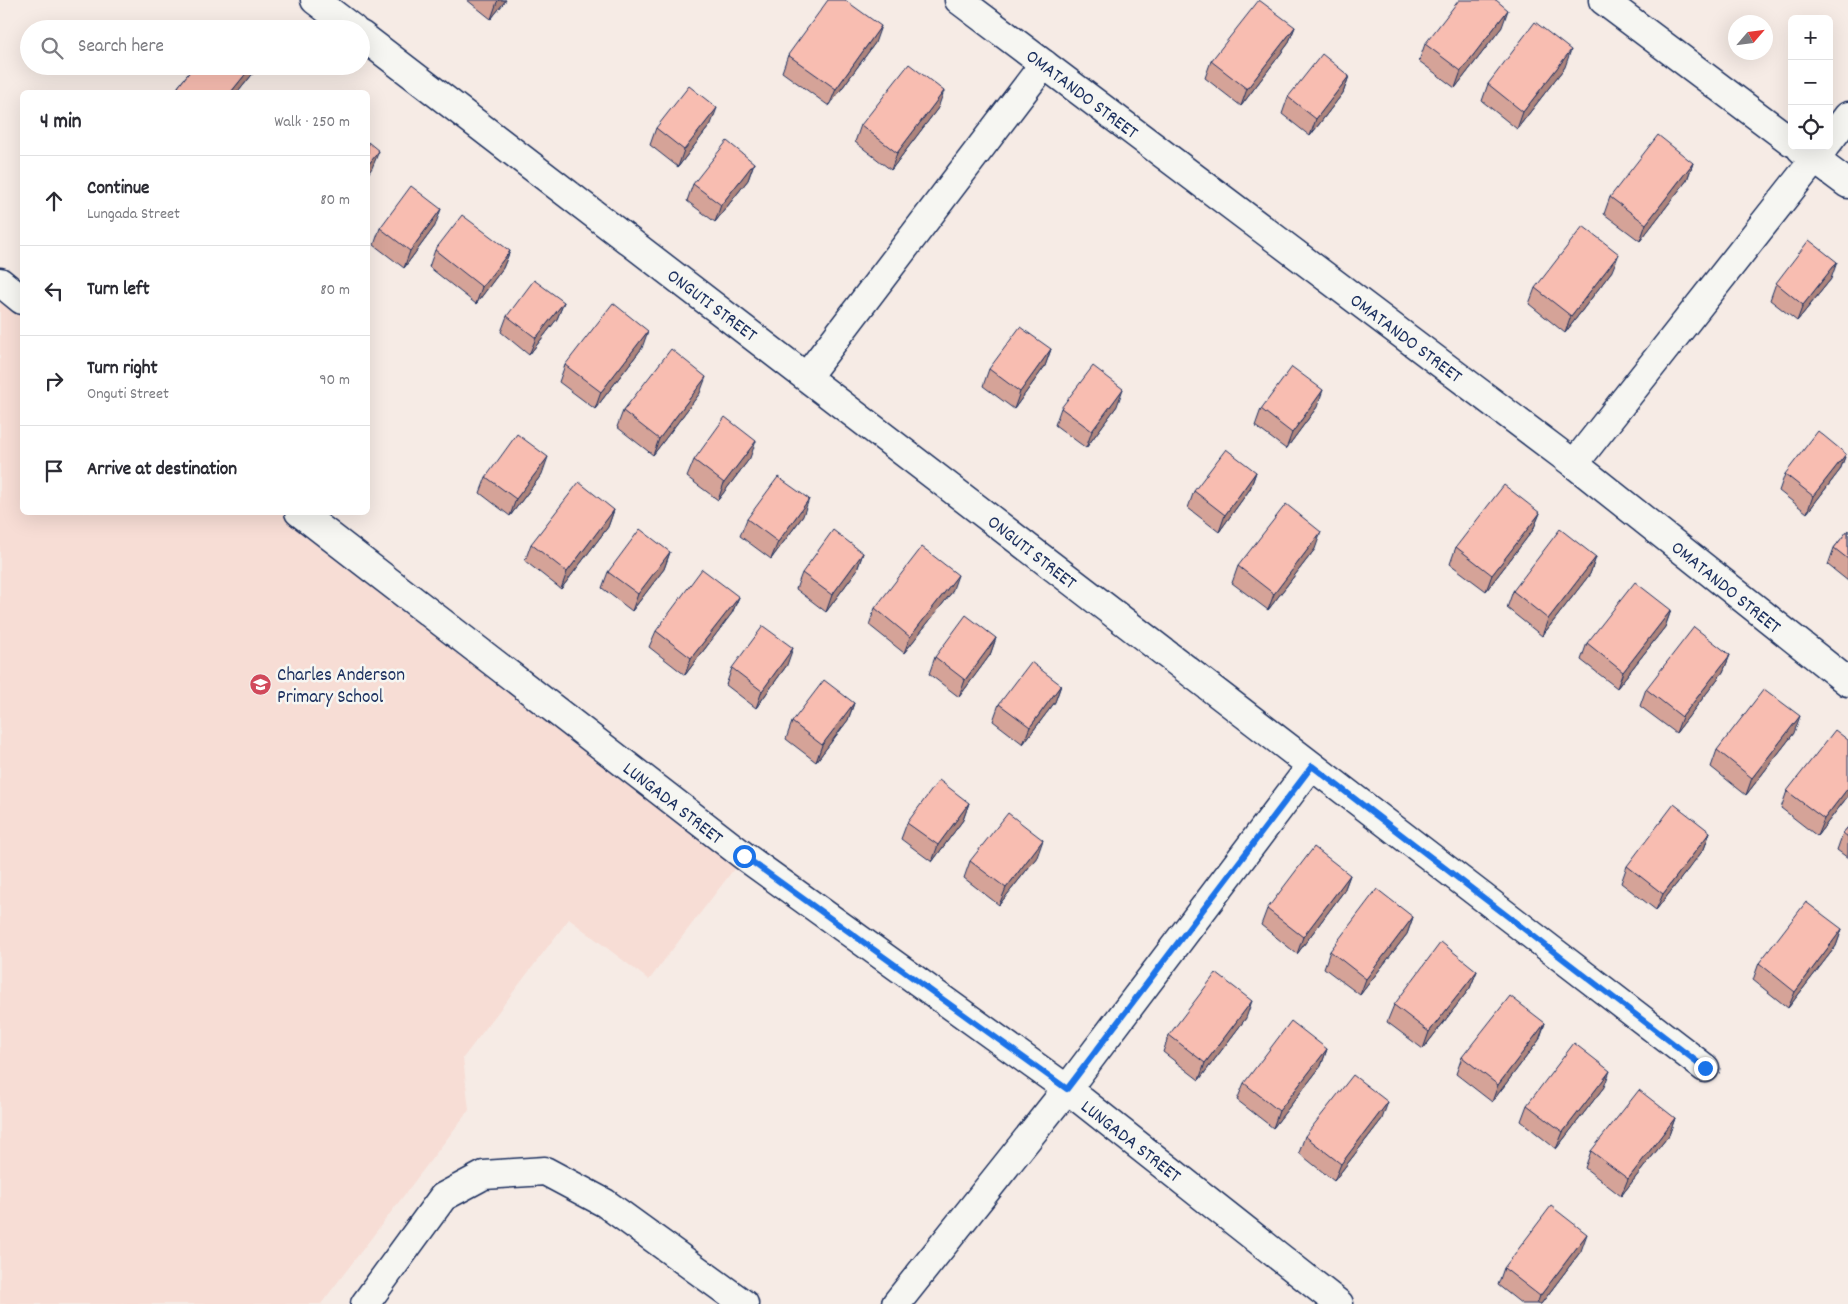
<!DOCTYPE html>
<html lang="en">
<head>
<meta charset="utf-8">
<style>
	:root { --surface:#fff; --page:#f7f7f7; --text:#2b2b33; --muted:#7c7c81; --line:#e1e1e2 }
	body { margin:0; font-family:Dekko,sans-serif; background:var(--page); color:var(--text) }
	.controls { position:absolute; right:15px; top:15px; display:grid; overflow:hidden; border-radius:8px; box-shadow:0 5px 20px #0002 }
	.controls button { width:45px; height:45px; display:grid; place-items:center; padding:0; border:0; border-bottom:1px solid var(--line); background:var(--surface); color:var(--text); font:25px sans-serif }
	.compass { position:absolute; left:1728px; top:15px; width:45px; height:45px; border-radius:50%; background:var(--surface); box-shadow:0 5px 20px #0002; rotate:62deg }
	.stop { position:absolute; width:15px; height:15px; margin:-11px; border:4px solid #1a73e8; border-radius:50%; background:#fff }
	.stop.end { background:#1a73e8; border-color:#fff; box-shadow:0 1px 5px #0008 }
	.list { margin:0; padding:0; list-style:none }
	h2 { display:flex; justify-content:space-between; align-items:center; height:65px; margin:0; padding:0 20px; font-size:21px }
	h2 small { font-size:16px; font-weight:400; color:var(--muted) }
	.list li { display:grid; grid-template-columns:32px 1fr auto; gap:15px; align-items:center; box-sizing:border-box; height:90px; padding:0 20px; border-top:1px solid var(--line) }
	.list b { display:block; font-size:19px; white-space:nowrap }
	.list p { margin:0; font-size:16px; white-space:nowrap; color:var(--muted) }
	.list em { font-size:16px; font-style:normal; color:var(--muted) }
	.icon { flex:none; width:28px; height:28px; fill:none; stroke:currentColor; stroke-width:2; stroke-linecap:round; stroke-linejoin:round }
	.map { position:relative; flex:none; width:1848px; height:1304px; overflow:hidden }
	.search { position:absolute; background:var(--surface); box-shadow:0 5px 20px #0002; left:20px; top:20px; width:350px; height:55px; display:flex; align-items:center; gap:12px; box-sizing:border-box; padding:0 18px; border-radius:28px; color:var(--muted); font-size:19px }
	.panel { position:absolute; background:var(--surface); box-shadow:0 5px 20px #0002; left:20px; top:90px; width:350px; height:425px; border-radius:8px }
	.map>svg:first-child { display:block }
	.built { fill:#f7ddd5 }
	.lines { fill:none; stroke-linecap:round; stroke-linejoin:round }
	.minor-casing { stroke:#1b2f5e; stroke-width:31 }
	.minor { stroke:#f6f6f2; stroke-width:28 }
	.wall { fill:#d5a398; stroke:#1b2f5e }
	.shaded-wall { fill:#ae847c; stroke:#1b2f5e }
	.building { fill:#f8bdb1; stroke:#1b2f5e }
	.route { stroke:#1a73e8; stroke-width:6 }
	.labels { text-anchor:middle; stroke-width:5; stroke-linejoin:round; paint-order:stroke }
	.street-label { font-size:19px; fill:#1b2f5e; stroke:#f6f6f2 }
	.poi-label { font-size:19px; fill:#1b2f5e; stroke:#f6f6f2; text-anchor:start }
</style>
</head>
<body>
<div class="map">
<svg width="1848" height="1304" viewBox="0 0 1848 1304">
	<rect width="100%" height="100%" fill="#f6ebe5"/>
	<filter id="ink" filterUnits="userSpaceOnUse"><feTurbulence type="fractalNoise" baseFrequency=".02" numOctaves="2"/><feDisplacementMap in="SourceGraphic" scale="10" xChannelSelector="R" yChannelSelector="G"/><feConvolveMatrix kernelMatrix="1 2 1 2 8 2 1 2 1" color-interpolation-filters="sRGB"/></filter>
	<g filter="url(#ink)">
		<polygon class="built" points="0,282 22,300 22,512 299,513 744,856 649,980 569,919 463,1058 469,1110 321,1304 0,1304"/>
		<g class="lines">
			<defs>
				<g id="minor">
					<polyline points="315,0 353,29"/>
					<polyline points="959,0 1574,464 1848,682"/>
					<polyline points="1603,0 1792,142"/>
					<polyline points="361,35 1705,1068"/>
					<polyline points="1829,141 1848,116"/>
					<polyline points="1801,149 1848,184"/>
					<polyline points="0,282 22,300"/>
					<polyline points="807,376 1044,64"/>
					<polyline points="1574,464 1825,146"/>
					<polyline points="299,512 744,856 1067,1089 1339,1304"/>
					<polyline points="365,1304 443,1197 484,1175 545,1171 605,1203 744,1304"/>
					<polyline points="896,1304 1067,1089 1311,766"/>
				</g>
			</defs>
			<use href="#minor" class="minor-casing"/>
			<use href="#minor" class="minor"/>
		</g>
		<g class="wall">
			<polygon points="467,0 506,0 491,19"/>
			<polygon points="1295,27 1288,44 1241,106 1205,78 1211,61"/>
			<polygon points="1502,27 1455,88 1419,61 1425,44"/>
			<polygon points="875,43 829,106 782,72 788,55"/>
			<polygon points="194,66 257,66 255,71 238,92 176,92 178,87"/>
			<polygon points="1565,67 1517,129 1482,101 1488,84"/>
			<polygon points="1349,76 1343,93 1310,136 1282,114 1288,97"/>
			<polygon points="938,108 891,170 855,142 861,125"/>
			<polygon points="711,124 678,167 650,145 656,128"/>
			<polygon points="754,163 748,180 715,222 687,201 693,184"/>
			<polygon points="1693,163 1687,180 1640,241 1604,214 1610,197"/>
			<polygon points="435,226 404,268 374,245 380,228"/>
			<polygon points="435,250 510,251 503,268 476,304 429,267"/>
			<polygon points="1612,271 1565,333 1529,304 1535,288"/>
			<polygon points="1831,279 1797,321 1770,300 1776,283"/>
			<polygon points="564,302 557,319 529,355 501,332 507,316"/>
			<polygon points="642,348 595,409 559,382 565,365"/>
			<polygon points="1051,349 1045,366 1014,409 983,386 989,369"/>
			<polygon points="700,393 653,455 617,427 623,411"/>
			<polygon points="1117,406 1086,448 1055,425 1061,408"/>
			<polygon points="1317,407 1286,449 1255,426 1261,409"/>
			<polygon points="1846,454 1840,470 1807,513 1779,491 1785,474"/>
			<polygon points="750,458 718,500 687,477 694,460"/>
			<polygon points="1256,472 1250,489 1219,532 1188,508 1194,491"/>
			<polygon points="542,474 510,516 480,493 486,477"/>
			<polygon points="614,510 608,527 561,589 525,561 531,544"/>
			<polygon points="1540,513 1533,530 1486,591 1450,564 1456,547"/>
			<polygon points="803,516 771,559 740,536 747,519"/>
			<polygon points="1848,530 1848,581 1828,565 1834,548"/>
			<polygon points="1315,549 1268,610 1232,583 1238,566"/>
			<polygon points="670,552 664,569 632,611 602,588 608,572"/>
			<polygon points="863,553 857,570 826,612 796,589 802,573"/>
			<polygon points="1596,557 1590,574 1542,636 1507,608 1513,591"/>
			<polygon points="952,592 904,653 869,625 875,608"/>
			<polygon points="739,597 732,613 685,675 649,647 656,631"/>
			<polygon points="1671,610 1665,627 1617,688 1581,660 1587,643"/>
			<polygon points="996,638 990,655 959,697 929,674 935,657"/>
			<polygon points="1730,655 1723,672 1676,733 1640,706 1646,689"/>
			<polygon points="787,665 756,708 726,685 732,668"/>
			<polygon points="1061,685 1055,702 1023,744 993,721 999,704"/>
			<polygon points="854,703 848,720 816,762 786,739 792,722"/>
			<polygon points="1794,733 1746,795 1711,767 1717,750"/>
			<polygon points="1787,791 1848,796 1817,836 1781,808"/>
			<polygon points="969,803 963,820 932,862 901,839 907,823"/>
			<polygon points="1848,827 1848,858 1837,850 1843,833"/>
			<polygon points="1710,832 1704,849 1656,910 1621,883 1627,866"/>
			<polygon points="1037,857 999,905 964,878 970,861"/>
			<polygon points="1350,875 1344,891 1297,954 1261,925 1267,909"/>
			<polygon points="1413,917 1407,934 1360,995 1324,968 1330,951"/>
			<polygon points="1842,929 1836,946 1788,1008 1753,980 1759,963"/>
			<polygon points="1477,971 1470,988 1423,1049 1387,1022 1394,1005"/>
			<polygon points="1246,1018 1199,1080 1163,1052 1169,1035"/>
			<polygon points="1545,1023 1539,1040 1492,1102 1456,1074 1462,1057"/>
			<polygon points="1327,1049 1321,1066 1273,1128 1237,1100 1244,1083"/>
			<polygon points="1604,1087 1556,1149 1521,1121 1527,1105"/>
			<polygon points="1675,1118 1669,1135 1621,1196 1585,1168 1591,1151"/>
			<polygon points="1382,1119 1334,1181 1299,1153 1305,1136"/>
			<polygon points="1581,1251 1541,1304 1522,1304 1498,1285 1504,1268"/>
		</g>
		<g class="shaded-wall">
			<polygon points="499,0 506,0 491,19 497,2"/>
			<polygon points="1508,10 1502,27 1455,88 1461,71"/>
			<polygon points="881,26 875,43 829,106 836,89"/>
			<polygon points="1295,27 1288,44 1241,106 1247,89"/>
			<polygon points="1571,50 1565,67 1517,129 1523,112"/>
			<polygon points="252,66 257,66 255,71 238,92 231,92"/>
			<polygon points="1349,76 1343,93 1310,136 1316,119"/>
			<polygon points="944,91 938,108 891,170 897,153"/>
			<polygon points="717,108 711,124 678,167 684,150"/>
			<polygon points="379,151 372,168 368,174 368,165"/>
			<polygon points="754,163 748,180 715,222 721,205"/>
			<polygon points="1693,163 1687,180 1640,241 1646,224"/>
			<polygon points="441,209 435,226 404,268 410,251"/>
			<polygon points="510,251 503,268 476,304 482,287"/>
			<polygon points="1619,254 1612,271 1565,333 1571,316"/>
			<polygon points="1837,262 1831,279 1797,321 1803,305"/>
			<polygon points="564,302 557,319 529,355 536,338"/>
			<polygon points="648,331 642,348 595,409 601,392"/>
			<polygon points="1051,349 1045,366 1014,409 1020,392"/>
			<polygon points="706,377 700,393 653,455 659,439"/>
			<polygon points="1123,389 1117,406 1086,448 1092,431"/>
			<polygon points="1323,390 1317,407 1286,449 1292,433"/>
			<polygon points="756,441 750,458 718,500 724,483"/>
			<polygon points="1846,454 1840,470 1807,513 1813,496"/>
			<polygon points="548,457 542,474 510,516 516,499"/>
			<polygon points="1256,472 1250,489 1219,532 1225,515"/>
			<polygon points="809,499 803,516 771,559 778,542"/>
			<polygon points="614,510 608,527 561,589 567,572"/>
			<polygon points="1540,513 1533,530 1486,591 1492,575"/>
			<polygon points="1321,532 1315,549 1268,610 1274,594"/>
			<polygon points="670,552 664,569 632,611 638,594"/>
			<polygon points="863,553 857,570 826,612 832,595"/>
			<polygon points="1596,557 1590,574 1542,636 1548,619"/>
			<polygon points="958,575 952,592 904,653 910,637"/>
			<polygon points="739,597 732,613 685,675 691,658"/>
			<polygon points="1671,610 1665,627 1617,688 1623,672"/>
			<polygon points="996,638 990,655 959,697 965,680"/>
			<polygon points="793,648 787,665 756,708 762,691"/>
			<polygon points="1730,655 1723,672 1676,733 1682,717"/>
			<polygon points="1061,685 1055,702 1023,744 1030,727"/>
			<polygon points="854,703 848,720 816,762 822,745"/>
			<polygon points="1800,716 1794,733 1746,795 1752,778"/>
			<polygon points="1848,788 1848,796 1817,836 1824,819"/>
			<polygon points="969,803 963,820 932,862 938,845"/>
			<polygon points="1710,832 1704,849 1656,910 1663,894"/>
			<polygon points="1043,840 1037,857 999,905 1006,888"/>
			<polygon points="1350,875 1344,891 1297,954 1303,937"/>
			<polygon points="1413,917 1407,934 1360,995 1366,979"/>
			<polygon points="1842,929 1836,946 1788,1008 1795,992"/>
			<polygon points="1477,971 1470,988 1423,1049 1429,1032"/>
			<polygon points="1252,1001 1246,1018 1199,1080 1205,1063"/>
			<polygon points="1545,1023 1539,1040 1492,1102 1498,1085"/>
			<polygon points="1327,1049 1321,1066 1273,1128 1279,1111"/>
			<polygon points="1610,1071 1604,1087 1556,1149 1563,1132"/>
			<polygon points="1388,1102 1382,1119 1334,1181 1341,1164"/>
			<polygon points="1675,1118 1669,1135 1621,1196 1628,1179"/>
			<polygon points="1587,1234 1581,1251 1541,1304 1537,1304 1540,1296"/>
		</g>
		<g class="building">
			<polygon points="828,0 845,0 881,26 836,89 788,55"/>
			<polygon points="1259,0 1295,27 1247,89 1211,61"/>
			<polygon points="1459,0 1496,0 1508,10 1461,71 1425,44"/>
			<polygon points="1535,22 1571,50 1523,112 1488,84"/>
			<polygon points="225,26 229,29 223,29"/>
			<polygon points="1322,54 1349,76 1316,119 1288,97"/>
			<polygon points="909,64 944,91 897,153 861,125"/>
			<polygon points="194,66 252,66 231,92 184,92 178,87"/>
			<polygon points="689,86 717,108 684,150 656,128"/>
			<polygon points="1658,135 1693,163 1646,224 1610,197"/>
			<polygon points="727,141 754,163 721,205 693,184"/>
			<polygon points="368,142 379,151 368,165"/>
			<polygon points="411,186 441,209 410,251 380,228"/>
			<polygon points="462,215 510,251 482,287 435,250"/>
			<polygon points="1583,226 1619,254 1571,316 1535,288"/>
			<polygon points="1809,240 1837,262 1803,305 1776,283"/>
			<polygon points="534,280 564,302 536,338 507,316"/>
			<polygon points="613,303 648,331 601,392 565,365"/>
			<polygon points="1020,327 1051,349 1020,392 989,369"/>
			<polygon points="671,349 706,377 659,439 623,411"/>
			<polygon points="1093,366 1123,389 1092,431 1061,408"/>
			<polygon points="1292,367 1323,390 1292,433 1261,409"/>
			<polygon points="725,417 756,441 724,483 694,460"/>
			<polygon points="1818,431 1846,454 1813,496 1785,474"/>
			<polygon points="517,434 548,457 516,499 486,477"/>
			<polygon points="1226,449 1256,472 1225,515 1194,491"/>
			<polygon points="778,477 809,499 778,542 747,519"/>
			<polygon points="579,482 614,510 567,572 531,544"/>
			<polygon points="1504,485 1540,513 1492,575 1456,547"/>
			<polygon points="1286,504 1321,532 1274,594 1238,566"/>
			<polygon points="640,529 670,552 638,594 608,572"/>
			<polygon points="1560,529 1596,557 1548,619 1513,591"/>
			<polygon points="833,530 863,553 832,595 802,573"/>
			<polygon points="1848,530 1848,559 1834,548"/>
			<polygon points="922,547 958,575 910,637 875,608"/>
			<polygon points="702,569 739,597 691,658 656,631"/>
			<polygon points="1635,582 1671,610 1623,672 1587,643"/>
			<polygon points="966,615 996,638 965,680 935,657"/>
			<polygon points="763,626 793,648 762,691 732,668"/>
			<polygon points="1694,627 1730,655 1682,717 1646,689"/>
			<polygon points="1031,662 1061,685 1030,727 999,704"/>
			<polygon points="824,680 854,703 822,745 792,722"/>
			<polygon points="1764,689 1800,716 1752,778 1717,750"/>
			<polygon points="1835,730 1848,740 1848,788 1824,819 1787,791"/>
			<polygon points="939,780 969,803 938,845 907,823"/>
			<polygon points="1674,804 1710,832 1663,894 1627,866"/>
			<polygon points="1008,813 1043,840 1006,888 970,861"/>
			<polygon points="1848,827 1848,837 1843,833"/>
			<polygon points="1314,847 1350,875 1303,937 1267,909"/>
			<polygon points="1377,889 1413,917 1366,979 1330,951"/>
			<polygon points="1806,902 1842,929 1795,992 1759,963"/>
			<polygon points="1441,942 1477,971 1429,1032 1394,1005"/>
			<polygon points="1216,973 1252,1001 1205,1063 1169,1035"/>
			<polygon points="1510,996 1545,1023 1498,1085 1462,1057"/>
			<polygon points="1291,1021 1327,1049 1279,1111 1244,1083"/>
			<polygon points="1574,1043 1610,1071 1563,1132 1527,1105"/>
			<polygon points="1353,1075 1388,1102 1341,1164 1305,1136"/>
			<polygon points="1639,1090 1675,1118 1628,1179 1591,1151"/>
			<polygon points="1551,1206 1587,1234 1540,1296 1504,1268"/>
		</g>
	</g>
	<g class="lines" filter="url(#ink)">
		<polyline class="route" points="744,856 1067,1089 1312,766 1705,1068"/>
	</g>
	<defs>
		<symbol id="school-disc" viewBox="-11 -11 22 22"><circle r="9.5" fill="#d1495b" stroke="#f6f6f2"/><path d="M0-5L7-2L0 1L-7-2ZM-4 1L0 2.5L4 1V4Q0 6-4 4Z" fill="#fff"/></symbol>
	</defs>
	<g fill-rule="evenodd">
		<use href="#school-disc" x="248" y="672" width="25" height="25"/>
	</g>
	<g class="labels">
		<g class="street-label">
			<text transform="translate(1083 93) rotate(37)" y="7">OMATANDO STREET</text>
			<text transform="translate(713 304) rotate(37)" y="7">ONGUTI STREET</text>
			<text transform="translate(1407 337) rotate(37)" y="7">OMATANDO STREET</text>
			<text transform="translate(1033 551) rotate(38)" y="7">ONGUTI STREET</text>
			<text transform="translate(1727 586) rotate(39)" y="7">OMATANDO STREET</text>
			<text transform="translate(674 802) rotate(38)" y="7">LUNGADA STREET</text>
			<text transform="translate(1132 1140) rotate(38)" y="7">LUNGADA STREET</text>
		</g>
		<g class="poi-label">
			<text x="277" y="680">Charles Anderson<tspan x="277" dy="22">Primary School</tspan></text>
		</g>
	</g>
</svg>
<div class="controls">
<button>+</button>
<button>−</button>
<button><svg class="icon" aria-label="locate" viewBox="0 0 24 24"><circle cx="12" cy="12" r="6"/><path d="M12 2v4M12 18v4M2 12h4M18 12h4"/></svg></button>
</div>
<svg class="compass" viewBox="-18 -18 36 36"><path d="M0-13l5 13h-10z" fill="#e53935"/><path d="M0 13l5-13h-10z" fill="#7c7c81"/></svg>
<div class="stop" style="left:744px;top:856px"></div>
<div class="stop end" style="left:1705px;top:1068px"></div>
<div class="search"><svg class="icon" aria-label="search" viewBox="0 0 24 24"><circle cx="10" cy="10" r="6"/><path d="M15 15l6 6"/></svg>Search here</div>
<section class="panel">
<h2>4 min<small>Walk · 250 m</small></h2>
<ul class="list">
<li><svg class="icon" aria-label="ahead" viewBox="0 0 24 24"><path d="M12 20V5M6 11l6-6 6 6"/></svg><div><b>Continue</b><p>Lungada Street</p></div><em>80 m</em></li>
<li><svg class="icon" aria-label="left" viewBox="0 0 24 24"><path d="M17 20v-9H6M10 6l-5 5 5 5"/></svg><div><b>Turn left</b></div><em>80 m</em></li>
<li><svg class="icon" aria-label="right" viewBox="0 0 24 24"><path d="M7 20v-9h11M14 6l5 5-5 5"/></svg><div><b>Turn right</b><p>Onguti Street</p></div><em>90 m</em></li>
<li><svg class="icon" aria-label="arrive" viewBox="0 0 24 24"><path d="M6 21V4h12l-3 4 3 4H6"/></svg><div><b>Arrive at destination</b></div></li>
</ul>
</section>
</div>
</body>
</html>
